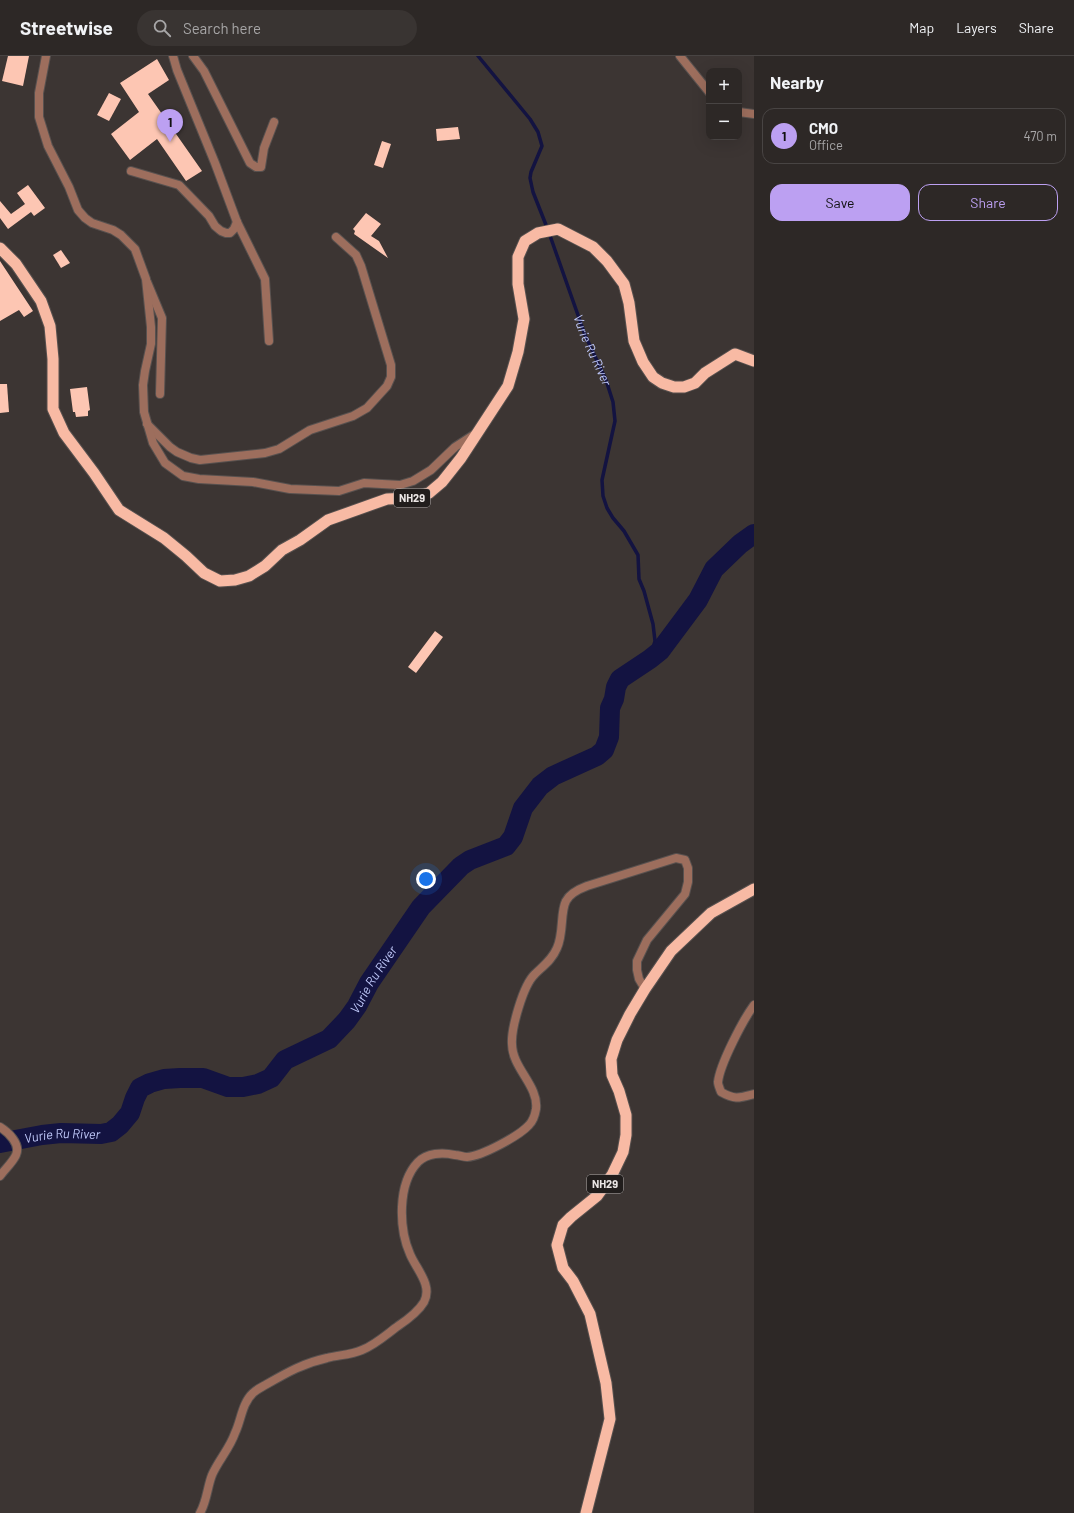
<!DOCTYPE html>
<html lang="en">
<head>
<meta charset="utf-8">
<style>
	:root { --surface:#2d2826; --page:#393432; --text:#f1f3f6; --muted:#a7a6a7; --line:#484443; --accent:#bca0f2 }
	body { margin:0; font-family:Barlow,sans-serif; background:var(--page); color:var(--text) }
	.controls { position:absolute; right:12px; top:12px; display:grid; overflow:hidden; border-radius:8px; box-shadow:0 4px 16px #0002 }
	.controls button { width:36px; height:36px; display:grid; place-items:center; padding:0; border:0; border-bottom:1px solid var(--line); background:var(--surface); color:var(--text); font:20px sans-serif }
	.you { position:absolute; left:426px; top:823px; width:14px; height:14px; margin:-10px; border:3px solid #fff; border-radius:50%; background:#1a73e8; box-shadow:0 0 0 6px #1a73e833 }
	.badge { display:grid; place-items:center; width:26px; height:26px; border-radius:50%; background:var(--accent); color:#111; font-size:13px; font-weight:700 }
	.pin { position:absolute; translate:-50% -33px; filter:drop-shadow(0 1px 2px #0008) }
	.pin::after { content:''; position:absolute; top:21px; width:14px; height:12px; background:inherit; clip-path:polygon(0 0,100% 0,50% 100%) }
	.list { margin:0; padding:0; list-style:none }
	h2 { display:flex; justify-content:space-between; align-items:center; height:52px; margin:0; padding:0 16px; font-size:17px }
	h2 small { font-size:13px; font-weight:400; color:var(--muted) }
	.list li { display:grid; grid-template-columns:26px 1fr auto; gap:12px; align-items:center; box-sizing:border-box; height:56px; margin:0 8px 8px; padding:0 8px; border:1px solid var(--line); border-radius:12px }
	.list b { display:block; font-size:15px; white-space:nowrap }
	.list p { margin:0; font-size:13px; white-space:nowrap; color:var(--muted) }
	.list em { font-size:13px; font-style:normal; color:var(--muted) }
	.actions { display:flex; gap:8px; padding:12px 16px }
	.actions a { flex:1; padding:9px 0; border:1px solid var(--accent); border-radius:12px; text-align:center; font-size:14px; color:var(--accent) }
	.actions .main { background:var(--accent); color:#111 }
	.icon { flex:none; width:22px; height:22px; fill:none; stroke:currentColor; stroke-width:2; stroke-linecap:round; stroke-linejoin:round }
	.map { position:relative; flex:none; width:754px; height:1457px; overflow:hidden }
	header { display:flex; align-items:center; gap:24px; box-sizing:border-box; height:56px; padding:0 20px; background:var(--surface); border-bottom:1px solid var(--line) }
	header strong { font-size:19px }
	nav { display:flex; gap:22px; margin-inline-start:auto; font-size:14px }
	.search { width:280px; height:36px; background:var(--page); display:flex; align-items:center; gap:10px; box-sizing:border-box; padding:0 14px; border-radius:22px; color:var(--muted); font-size:15px }
	main { display:flex }
	aside { flex:1; background:var(--surface) }
	.map>svg:first-child { display:block }
	.lines { fill:none; stroke-linecap:round; stroke-linejoin:round }
	.stream { stroke:#131341; stroke-width:3.5 }
	.river { stroke:#131341; stroke-width:20 }
	.building { fill:#fdc6b3 }
	.minor-casing { stroke:#58514f; stroke-width:10 }
	.tertiary-casing { stroke:#58514f; stroke-width:10 }
	.trunk-casing { stroke:#58514f; stroke-width:13 }
	.minor { stroke:#9d6e5d; stroke-width:8 }
	.tertiary { stroke:#9d6e5d; stroke-width:8 }
	.trunk { stroke:#f8baa4; stroke-width:11 }
	.labels { text-anchor:middle; stroke-width:4; stroke-linejoin:round; paint-order:stroke }
	.shield { fill:#211d1c; stroke:#aeaaa9; stroke-width:1 }
	.shield-label { font-size:11px; font-weight:bold; fill:#ebe6e5 }
	.water-label { font-size:13px; font-style:italic; fill:#c0c9fa; stroke:#211d1c }
</style>
</head>
<body>
<header>
<strong>Streetwise</strong>
<div class="search"><svg class="icon" aria-label="search" viewBox="0 0 24 24"><circle cx="10" cy="10" r="6"/><path d="M15 15l6 6"/></svg>Search here</div>
<nav><a>Map</a><a>Layers</a><a>Share</a></nav>
</header>
<main>
<div class="map">
<svg width="754" height="1457" viewBox="0 0 754 1457">
	<rect width="100%" height="100%" fill="#3c3533"/>
	<g class="lines">
		<path class="stream" id="s1" d="M478,0L530,63L538,76L542,90L531,116L530,122L533,136L548,174L585,279L606,324L613,346L615,365L602,424L603,440L607,452L613,462L624,475L638,499L639,523L644,535L653,568L655,585L650,603"/>
		<path class="river" id="s2" d="M0,1087L42,1079L61,1077L101,1078L111,1076L120,1069L130,1057L135,1042L140,1032L150,1027L164,1023L180,1022H203L228,1031H243L258,1028L271,1022L285,1004L329,983L347,964L357,950L369,927L421,851L461,810L470,804L506,790L513,781L523,752L540,730L553,720L597,700L604,694L609,681L610,652L614,643L616,631L620,623L650,603L660,595L698,544L714,513L740,488L754,478"/>
	</g>
	<g class="building">
		<polygon points="8,0 29,0 23,30 2,25"/>
		<polygon points="157,3 169,24 148,38 202,115 186,125 157,83 130,104 111,78 139,56 120,27"/>
		<polygon points="109,37 121,43 109,65 97,59"/>
		<polygon points="458,71 460,83 437,85 436,73"/>
		<polygon points="382,85 391,88 383,112 374,109"/>
		<polygon points="28,129 45,152 34,160 31,156 8,173 0,162 0,145 11,158 25,148 17,137"/>
		<polygon points="366,157 381,168 371,180 379,185 388,202 354,178 355,175 353,173"/>
		<polygon points="61,194 70,207 61,212 53,199"/>
		<polygon points="0,205 33,255 24,261 19,254 0,265"/>
		<polygon points="0,328 7,328 9,356 0,357"/>
		<polygon points="87,331 90,354 88,355 88,360 76,361 75,356 73,356 70,333"/>
		<polygon points="435,575 443,581 416,617 408,611"/>
	</g>
	<g class="lines">
		<defs>
			<g id="minor">
				<polyline points="173,0 177,14 215,107 237,166 265,223 269,285"/>
				<polyline points="193,0 204,15 250,107 256,111 261,111 264,92 274,66"/>
				<polyline points="680,0 709,36"/>
				<polyline points="739,56 754,58"/>
				<polyline points="131,115 179,129 209,160 215,170 221,175 226,177 230,177 234,173 237,166"/>
				<polyline points="147,226 162,262 160,338"/>
				<polyline points="147,368 170,391 177,396 191,402 200,404 265,397 279,393 310,374 353,360 367,352 387,330 391,321 391,309 361,210 356,199 336,181"/>
				<path d="M754,949C743,964 720,1008 718,1026C718,1029 720,1033 721,1036C735,1044 739,1042 754,1038"/>
				<path d="M200,1457C207,1445 207,1432 212,1419C218,1405 230,1392 235,1377C241,1365 242,1347 253,1337C257,1333 262,1331 267,1328C288,1316 304,1307 327,1302C338,1299 351,1299 362,1294C375,1289 387,1278 398,1270C407,1264 418,1256 424,1246C433,1229 416,1213 410,1198C399,1173 397,1128 418,1106C427,1097 442,1096 455,1099C459,1099 463,1101 467,1101C482,1100 519,1080 529,1069C533,1065 535,1059 536,1053C539,1030 512,1012 512,988C511,973 523,929 535,918C543,910 552,904 557,892C564,877 560,856 566,845C570,837 579,833 587,830L676,802L685,804L688,812V826L685,838L647,884L637,905V914L639,923L645,933"/>
			</g>
			<g id="tertiary">
				<polyline points="46,0 39,37 39,61 48,90 69,131 78,154 85,162 92,167 113,174 121,179 135,193 146,223 151,271 151,288 145,315 143,329 144,356 153,387 165,407 183,420 199,423 253,426 290,433 339,435 364,427 400,429 413,425 431,414 455,391 475,378"/>
				<path d="M0,1071C8,1076 21,1088 16,1099C13,1106 5,1113 0,1120"/>
			</g>
			<g id="trunk">
				<polyline points="0,192 16,208 41,245 50,270 53,303 53,353 64,377 94,417 119,454 164,482 186,500 204,517 220,525 235,524 249,520 265,510 282,494 300,484 328,464 387,443 411,442 429,437 442,426 461,402 508,330 518,296 524,263 518,228 518,201 525,185 538,177 558,173 593,191 607,205 624,228 629,247 634,285 643,306 653,321 662,327 674,331 684,331 695,327 705,317 735,298 754,305"/>
				<polyline points="586,1457 610,1363 606,1327 590,1258 573,1225 563,1212 557,1189 563,1169 571,1161 597,1140 612,1119 623,1096 626,1079 626,1059 619,1035 612,1019 611,1003 617,984 630,958 645,933 671,895 711,857 754,833"/>
			</g>
		</defs>
		<use href="#minor" class="minor-casing"/>
		<use href="#tertiary" class="tertiary-casing"/>
		<use href="#trunk" class="trunk-casing"/>
		<use href="#minor" class="minor"/>
		<use href="#tertiary" class="tertiary"/>
		<use href="#trunk" class="trunk"/>
	</g>
	<g class="labels">
		<g class="shield">
			<rect x="394" y="433" width="36" height="18" rx="3"/>
			<rect x="587" y="1119" width="36" height="18" rx="3"/>
		</g>
		<g class="shield-label">
			<text x="412" y="446">NH29</text>
			<text x="605" y="1132">NH29</text>
		</g>
		<g class="water-label">
			<text dy="5" stroke="none"><textPath href="#s1" startOffset="329">Vurie Ru River</textPath></text>
			<text dy="5" stroke="none"><textPath href="#s2" startOffset="448">Vurie Ru River</textPath></text>
			<text dy="5" stroke="none"><textPath href="#s2" startOffset="63">Vurie Ru River</textPath></text>
		</g>
	</g>
</svg>
<div class="controls">
<button>+</button>
<button>−</button>
</div>
<div class="you"></div>
<div class="pin badge" style="left:170px;top:86px">1</div>
</div>
<aside>
<h2>Nearby<small></small></h2>
<ul class="list">
<li><span class="badge">1</span><div><b>CMO</b><p>Office</p></div><em>470 m</em></li>
</ul>
<div class="actions"><a class="main">Save</a><a>Share</a></div>
</aside>
</main>
</body>
</html>
